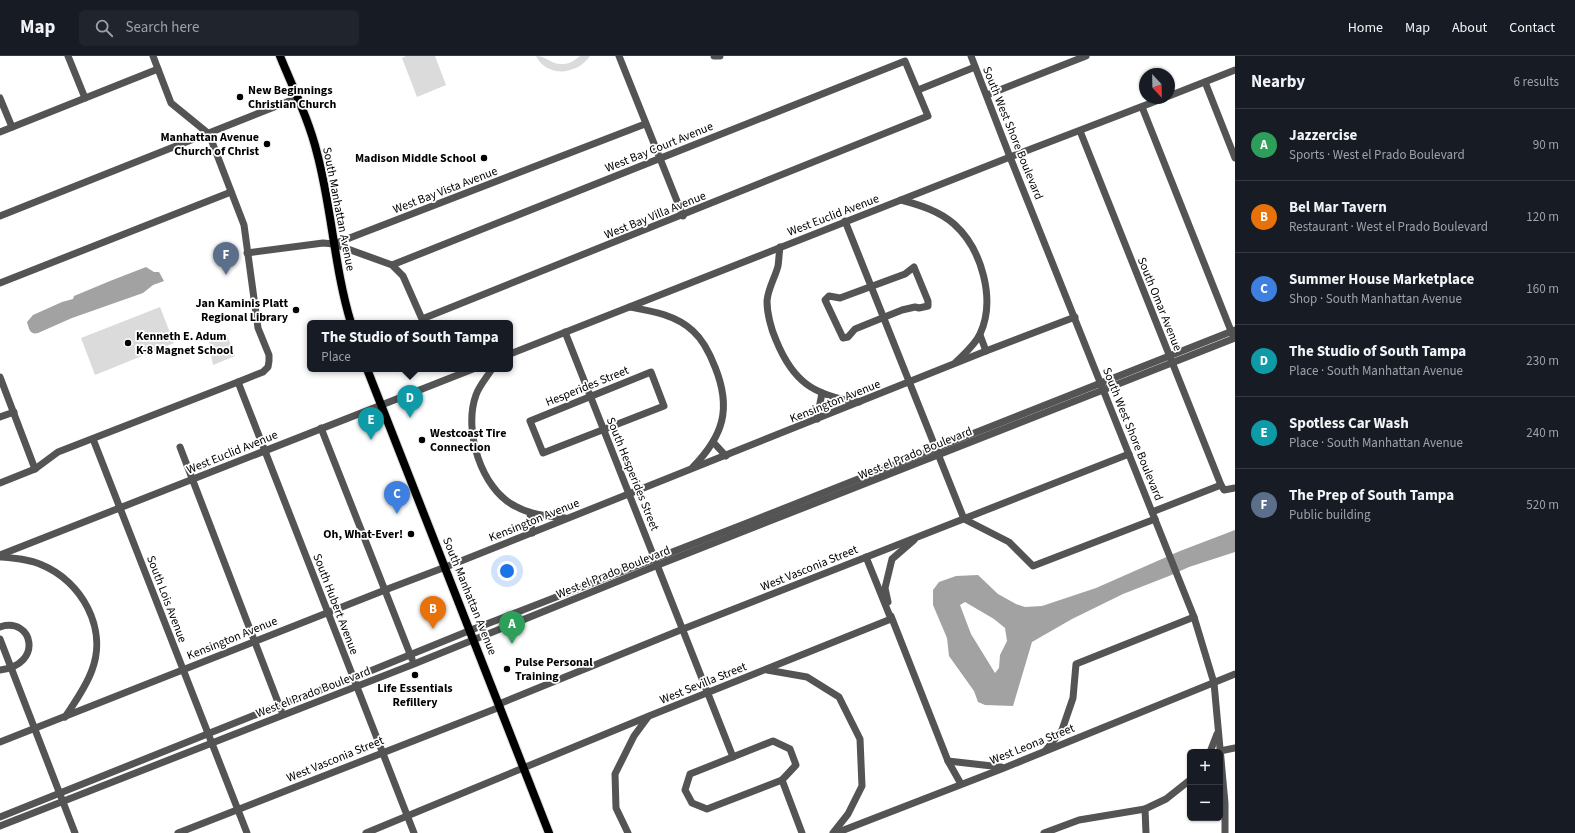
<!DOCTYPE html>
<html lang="en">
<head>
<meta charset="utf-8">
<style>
	:root { --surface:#171b24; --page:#20242c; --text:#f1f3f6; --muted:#9ea1a6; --line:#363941; --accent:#b45309 }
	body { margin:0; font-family:"Source Sans 3",sans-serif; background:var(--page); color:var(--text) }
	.controls { position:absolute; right:12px; bottom:12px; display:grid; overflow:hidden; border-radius:6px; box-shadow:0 1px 3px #0004 }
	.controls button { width:36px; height:36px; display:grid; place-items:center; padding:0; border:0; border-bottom:1px solid var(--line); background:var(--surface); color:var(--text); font:20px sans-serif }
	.compass { position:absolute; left:1139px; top:12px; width:36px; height:36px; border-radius:50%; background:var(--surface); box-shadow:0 1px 3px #0004; rotate:158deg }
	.you { position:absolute; left:507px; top:515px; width:14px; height:14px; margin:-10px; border:3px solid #fff; border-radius:50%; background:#1a73e8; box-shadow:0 0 0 6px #1a73e833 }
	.badge { display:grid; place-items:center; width:26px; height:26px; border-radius:50%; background:var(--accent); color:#fff; font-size:13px; font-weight:700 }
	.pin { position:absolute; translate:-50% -33px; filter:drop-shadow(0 1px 2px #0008) }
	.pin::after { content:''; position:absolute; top:21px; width:14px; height:12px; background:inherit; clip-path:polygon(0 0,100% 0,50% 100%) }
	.popup { position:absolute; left:307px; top:264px; width:206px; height:52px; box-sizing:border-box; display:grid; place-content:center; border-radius:6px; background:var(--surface); filter:drop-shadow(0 1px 3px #0005); font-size:13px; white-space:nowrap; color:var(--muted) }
	.popup b { font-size:15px; color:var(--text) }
	.popup::after { content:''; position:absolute; left:50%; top:100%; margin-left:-8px; border:8px solid transparent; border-top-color:var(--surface) }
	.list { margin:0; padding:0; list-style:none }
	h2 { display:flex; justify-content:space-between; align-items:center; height:52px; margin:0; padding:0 16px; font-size:17px }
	h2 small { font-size:13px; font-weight:400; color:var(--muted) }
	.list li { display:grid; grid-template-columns:26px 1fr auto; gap:12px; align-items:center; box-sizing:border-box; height:72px; padding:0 16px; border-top:1px solid var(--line) }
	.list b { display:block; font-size:15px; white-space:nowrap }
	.list p { margin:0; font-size:13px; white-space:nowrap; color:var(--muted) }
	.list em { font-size:13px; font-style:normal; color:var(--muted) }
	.icon { flex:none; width:22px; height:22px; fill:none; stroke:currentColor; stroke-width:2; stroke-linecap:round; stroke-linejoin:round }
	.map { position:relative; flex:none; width:1235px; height:777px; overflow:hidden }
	header { display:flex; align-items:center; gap:24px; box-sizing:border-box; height:56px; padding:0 20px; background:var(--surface); border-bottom:1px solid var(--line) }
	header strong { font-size:19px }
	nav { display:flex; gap:22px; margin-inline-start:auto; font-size:14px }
	.search { width:280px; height:36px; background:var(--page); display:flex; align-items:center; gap:10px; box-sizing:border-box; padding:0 14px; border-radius:6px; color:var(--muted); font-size:15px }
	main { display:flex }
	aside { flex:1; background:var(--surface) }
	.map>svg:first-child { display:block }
	.green { fill:#dbdbdb }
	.water { fill:#a2a2a2; fill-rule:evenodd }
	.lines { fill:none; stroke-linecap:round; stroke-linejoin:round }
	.major-casing { stroke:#dbdbdb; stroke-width:10 }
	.minor { stroke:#545454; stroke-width:7 }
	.major { stroke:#000; stroke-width:8 }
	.poi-dot { fill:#000; stroke:#fff; stroke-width:1.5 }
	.labels { text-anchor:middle; stroke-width:3.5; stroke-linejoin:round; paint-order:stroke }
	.poi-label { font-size:12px; font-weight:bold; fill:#000; stroke:#fff; text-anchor:start }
	.street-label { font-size:12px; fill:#000; stroke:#fff }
</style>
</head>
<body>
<header>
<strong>Map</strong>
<div class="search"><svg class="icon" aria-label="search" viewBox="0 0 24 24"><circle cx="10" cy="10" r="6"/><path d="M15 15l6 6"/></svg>Search here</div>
<nav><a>Home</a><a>Map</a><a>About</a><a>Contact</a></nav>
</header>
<main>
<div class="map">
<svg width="1235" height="777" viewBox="0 0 1235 777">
	<rect width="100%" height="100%" fill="#fff"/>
	<g class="green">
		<polygon points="406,0 435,0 446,29 417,41 402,2"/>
		<path d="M536,0C547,0 551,9 563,8C571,8 574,4 580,0C582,0 587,0 590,0C577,19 547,22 536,0Z"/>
		<polygon points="160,251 174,287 95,319 81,282"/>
		<polygon points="227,279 235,300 213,309 211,299 215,297 212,289 210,289 209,286"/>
	</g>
	<g class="water">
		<path d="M146,211L154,216H159L164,225L153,229L143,237L72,262L38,277C30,279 29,273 27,266L33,259L62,246L73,243L74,240L110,225Z"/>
		<path d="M1235,474V496L1189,511L1169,520L1123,538L1072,563L1032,586L1013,650L985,649L978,646L974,635L949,600L947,582L933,549V534L939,526L956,520L978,519L998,538L1016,548L1025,551L1042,550L1096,532L1180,495ZM965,546L994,563L1005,572L1007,585L1000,599L999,612L995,617L971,578L960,549Z"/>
	</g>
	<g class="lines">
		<defs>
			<g id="major">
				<path d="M280,0C293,32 309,64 317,97C332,153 334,211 351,267"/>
				<polyline points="367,313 549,777"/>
			</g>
		</defs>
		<use href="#major" class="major-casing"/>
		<g class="minor">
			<polyline points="68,0 85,42"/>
			<polyline points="619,0 683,160"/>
			<polyline points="714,0 720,0"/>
			<polyline points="971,0 1010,101 1194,561 1214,627 1225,747 1225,777"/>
			<polyline points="1205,26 1235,102"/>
			<polyline points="918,34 975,11"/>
			<polyline points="987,39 1086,0"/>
			<polyline points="1169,40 1235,14"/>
			<polyline points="0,42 12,71"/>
			<polyline points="1142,51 1233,280"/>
			<polyline points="1080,75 1221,429 1224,434 1235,432"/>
			<polyline points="0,76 158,13"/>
			<path d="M901,144C920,149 939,155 954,168C982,193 996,244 980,278C975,289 964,298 956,306"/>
			<polyline points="0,160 297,42"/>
			<polyline points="845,165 964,463 1009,486 1033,510 1155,463"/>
			<polyline points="334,188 392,209 905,5 928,60 422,263 403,220 392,209"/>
			<path d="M780,191C779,197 779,204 778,210C775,222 768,232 767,245C767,257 771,273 776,284C793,326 814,340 859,346"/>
			<polyline points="247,197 323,187 334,188 645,68"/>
			<polygon points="914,211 928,245 928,250 919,252 915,251 902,254 855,273 848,281 843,282 825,244 829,240 840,242 905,218"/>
			<polyline points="0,227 231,136"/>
			<path d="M630,251C652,255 676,259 693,275C703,284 710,298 715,311C732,353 723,380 693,411"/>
			<polyline points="565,276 733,701"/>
			<polyline points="980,279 986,295"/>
			<polyline points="510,298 1010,101 1164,42"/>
			<path d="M492,313C487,321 479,330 476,339C463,374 481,433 515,450C531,459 547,460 565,462"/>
			<polygon points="651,316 664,350 543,397 530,365"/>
			<polyline points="0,321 35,413"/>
			<polyline points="238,326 414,777"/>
			<polyline points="0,361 14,356"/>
			<polyline points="817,363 822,337"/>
			<polyline points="321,372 412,603"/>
			<polyline points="93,383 247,777"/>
			<polyline points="714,387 726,400"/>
			<polyline points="180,391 281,654"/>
			<polyline points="0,427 35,413 58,396 238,326 263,316 268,311 269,305 269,299 258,272 244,169 209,78 171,47 153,0"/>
			<polyline points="1152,456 1221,429"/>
			<polyline points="530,457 532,477"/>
			<polyline points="0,499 473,313"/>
			<path d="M0,501C13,502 29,503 42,509C81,525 108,572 92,614C86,631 75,646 65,661"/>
			<polyline points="888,546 885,532 892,503 914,484"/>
			<polyline points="891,560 948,705 1001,711"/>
			<path d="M0,571C33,560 44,609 0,614"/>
			<polyline points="0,583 75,777"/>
			<polyline points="767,614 807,621 839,641 860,683 862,730 848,758 833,777"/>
			<polyline points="499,648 683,573 1129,398"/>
			<polygon points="773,685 790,693 796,709 782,724 707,753 692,747 685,734 690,718"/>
			<polyline points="0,686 385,534 456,507 986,295 1075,261"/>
			<polyline points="1046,694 1062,674 1073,642 1076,608 1194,561"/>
			<polyline points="1220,695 1235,692"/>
			<polyline points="1210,696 1217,678"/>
			<polyline points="948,705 961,728"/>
			<polyline points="782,724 802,777"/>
			<polyline points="1145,753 1146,777"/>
			<polyline points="0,761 280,649 353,622 471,574 747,467 1235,274"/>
			<polyline points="0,770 414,608 658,509 1235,282"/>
			<polyline points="178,777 500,651"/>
			<polyline points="366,777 649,660 891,563 866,501"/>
			<polyline points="628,777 616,752 615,718 634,680 648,661"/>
			<polyline points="836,777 1004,712 1235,618"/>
			<polyline points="1044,777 1079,764 1145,753 1166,743 1190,724"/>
		</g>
		<use href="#major" class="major"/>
	</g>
	<g class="poi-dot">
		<circle cx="240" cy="41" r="4"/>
		<circle cx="267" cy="88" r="4"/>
		<circle cx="484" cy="102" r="4"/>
		<circle cx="296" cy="254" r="4"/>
		<circle cx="128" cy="287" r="4"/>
		<circle cx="422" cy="384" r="4"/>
		<circle cx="411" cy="478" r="4"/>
		<circle cx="507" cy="613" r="4"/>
		<circle cx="415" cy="619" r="4"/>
	</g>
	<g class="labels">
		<g class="poi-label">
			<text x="248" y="38">New Beginnings<tspan x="248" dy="14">Christian Church</tspan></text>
			<text x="259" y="85" text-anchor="end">Manhattan Avenue<tspan x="259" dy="14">Church of Christ</tspan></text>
			<text x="476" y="106" text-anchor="end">Madison Middle School</text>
			<text x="288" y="251" text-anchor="end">Jan Kaminis Platt<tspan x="288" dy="14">Regional Library</tspan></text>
			<text x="136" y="284">Kenneth E. Adum<tspan x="136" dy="14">K-8 Magnet School</tspan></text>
			<text x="430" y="381">Westcoast Tire<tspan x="430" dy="14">Connection</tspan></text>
			<text x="403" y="482" text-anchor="end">Oh, What-Ever!</text>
			<text x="515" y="610">Pulse Personal<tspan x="515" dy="14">Training</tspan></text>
			<text x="415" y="636" text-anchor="middle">Life Essentials<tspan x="415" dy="14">Refillery</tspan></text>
		</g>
		<g class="street-label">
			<text transform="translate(1013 77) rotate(68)" y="4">South West Shore Boulevard</text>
			<text transform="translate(659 91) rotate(-22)" y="4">West Bay Court Avenue</text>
			<text transform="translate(445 134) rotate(-21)" y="4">West Bay Vista Avenue</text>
			<text transform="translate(339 153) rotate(79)" y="4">South Manhattan Avenue</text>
			<text transform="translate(655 159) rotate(-22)" y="4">West Bay Villa Avenue</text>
			<text transform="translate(833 159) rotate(-21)" y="4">West Euclid Avenue</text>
			<text transform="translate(1160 248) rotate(68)" y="4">South Omar Avenue</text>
			<text transform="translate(587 330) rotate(-22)" y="4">Hesperides Street</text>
			<text transform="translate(835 345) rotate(-22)" y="4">Kensington Avenue</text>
			<text transform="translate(1133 378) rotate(68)" y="4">South West Shore Boulevard</text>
			<text transform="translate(232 396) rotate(-22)" y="4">West Euclid Avenue</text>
			<text transform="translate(915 397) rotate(-22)" y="4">West el Prado Boulevard</text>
			<text transform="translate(633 418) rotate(68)" y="4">South Hesperides Street</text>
			<text transform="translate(534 464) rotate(-22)" y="4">Kensington Avenue</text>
			<text transform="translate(809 512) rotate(-22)" y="4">West Vasconia Street</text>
			<text transform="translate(613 516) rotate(-22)" y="4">West el Prado Boulevard</text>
			<text transform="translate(470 540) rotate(68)" y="4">South Manhattan Avenue</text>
			<text transform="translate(167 543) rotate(69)" y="4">South Lois Avenue</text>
			<text transform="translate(336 548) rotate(69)" y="4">South Hubert Avenue</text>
			<text transform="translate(232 582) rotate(-22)" y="4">Kensington Avenue</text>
			<text transform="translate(703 627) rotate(-22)" y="4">West Sevilla Street</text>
			<text transform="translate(313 636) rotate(-21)" y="4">West el Prado Boulevard</text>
			<text transform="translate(1032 688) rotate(-22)" y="4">West Leona Street</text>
			<text transform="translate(335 703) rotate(-22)" y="4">West Vasconia Street</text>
		</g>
	</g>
</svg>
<div class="controls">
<button>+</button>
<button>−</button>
</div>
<svg class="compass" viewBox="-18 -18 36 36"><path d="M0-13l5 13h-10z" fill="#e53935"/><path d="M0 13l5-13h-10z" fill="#9ea1a6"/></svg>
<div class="you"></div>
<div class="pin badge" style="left:512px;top:588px;background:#2e9e5b">A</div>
<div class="pin badge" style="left:433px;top:573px;background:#e8710a">B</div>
<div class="pin badge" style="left:397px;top:458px;background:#3f7fe0">C</div>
<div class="pin badge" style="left:410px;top:362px;background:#0f9aa8">D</div>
<div class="popup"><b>The Studio of South Tampa</b>Place</div>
<div class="pin badge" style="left:371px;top:384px;background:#0f9aa8">E</div>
<div class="pin badge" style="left:226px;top:219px;background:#5c6f8a">F</div>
</div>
<aside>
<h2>Nearby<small>6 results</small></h2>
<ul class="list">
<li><span class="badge" style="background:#2e9e5b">A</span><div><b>Jazzercise</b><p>Sports · West el Prado Boulevard</p></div><em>90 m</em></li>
<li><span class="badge" style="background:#e8710a">B</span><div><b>Bel Mar Tavern</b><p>Restaurant · West el Prado Boulevard</p></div><em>120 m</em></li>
<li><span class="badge" style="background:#3f7fe0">C</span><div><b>Summer House Marketplace</b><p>Shop · South Manhattan Avenue</p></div><em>160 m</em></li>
<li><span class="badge" style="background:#0f9aa8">D</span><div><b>The Studio of South Tampa</b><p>Place · South Manhattan Avenue</p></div><em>230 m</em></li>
<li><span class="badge" style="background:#0f9aa8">E</span><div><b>Spotless Car Wash</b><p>Place · South Manhattan Avenue</p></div><em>240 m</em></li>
<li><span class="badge" style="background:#5c6f8a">F</span><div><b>The Prep of South Tampa</b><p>Public building</p></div><em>520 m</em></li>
</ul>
</aside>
</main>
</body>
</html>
